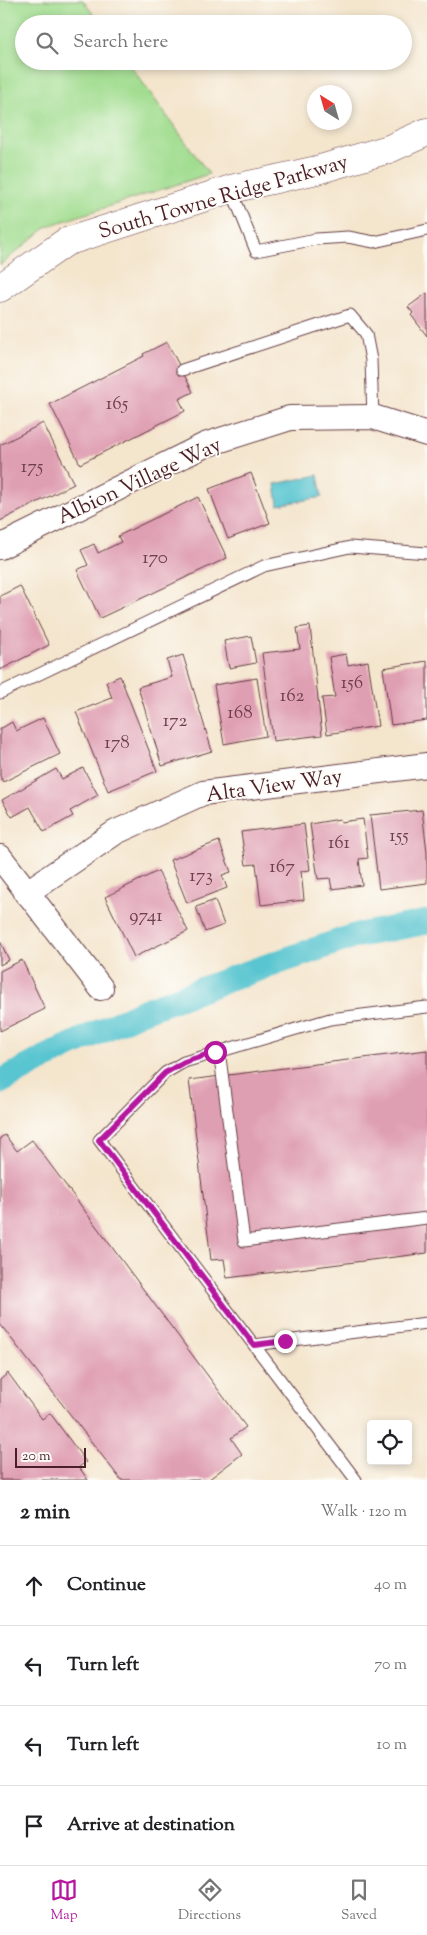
<!DOCTYPE html>
<html lang="en">
<head>
<meta charset="utf-8">
<style>
	:root { --surface:#fff; --page:#f6f6f6; --text:#202124; --muted:#757577; --line:#e0e0e0; --accent:#b5179e }
	body { margin:0; font-family:"Sorts Mill Goudy",serif; background:var(--page); color:var(--text) }
	.controls { position:absolute; right:15px; bottom:15px; display:grid; overflow:hidden; border-radius:5px; box-shadow:0 2px 8px #0003 }
	.controls button { width:45px; height:45px; display:grid; place-items:center; padding:0; border:0; border-bottom:1px solid var(--line); background:var(--surface); color:var(--text); font:25px sans-serif }
	.compass { position:absolute; left:307px; top:85px; width:45px; height:45px; border-radius:50%; background:var(--surface); box-shadow:0 2px 8px #0003; rotate:323deg }
	.scale { position:absolute; left:15px; bottom:12px; width:71px; box-sizing:border-box; padding-left:5px; border:2px solid #4a1f2b; border-top:0; font-size:14px; line-height:18px; white-space:nowrap; color:#4a1f2b; -webkit-text-stroke:4px #fdfcf7; paint-order:stroke }
	.stop { position:absolute; width:15px; height:15px; margin:-11px; border:4px solid #b5179e; border-radius:50%; background:#fff }
	.stop.end { background:#b5179e; border-color:#fff; box-shadow:0 1px 5px #0008 }
	.list { margin:0; padding:0; list-style:none }
	h2 { display:flex; justify-content:space-between; align-items:center; height:65px; margin:0; padding:0 20px; font-size:21px }
	h2 small { font-size:16px; font-weight:400; color:var(--muted) }
	.list li { display:grid; grid-template-columns:32px 1fr auto; gap:15px; align-items:center; box-sizing:border-box; height:80px; padding:0 20px; border-top:1px solid var(--line) }
	.list b { display:block; font-size:19px; white-space:nowrap }
	.list em { font-size:16px; font-style:normal; color:var(--muted) }
	.icon { flex:none; width:28px; height:28px; fill:none; stroke:currentColor; stroke-width:2; stroke-linecap:round; stroke-linejoin:round }
	.map { position:relative; flex:none; width:427px; height:1480px; overflow:hidden }
	.search { position:absolute; background:var(--surface); box-shadow:0 2px 8px #0003; left:15px; right:15px; top:15px; height:55px; display:flex; align-items:center; gap:12px; box-sizing:border-box; padding:0 18px; border-radius:28px; color:var(--muted); font-size:19px }
	.sheet { height:385px; background:var(--surface) }
	nav { display:flex; justify-content:space-around; align-items:center; box-sizing:border-box; height:70px; border-top:1px solid var(--line); background:var(--surface); font-size:14px; color:var(--muted) }
	nav a { display:grid; justify-items:center; gap:2px }
	nav .on { color:var(--accent) }
	.map>svg:first-child { display:block }
	.green { fill:#a1dd90; stroke:#767e5e }
	.water { fill:#59c5d0; stroke:#52727e }
	.lines { fill:none; stroke-linecap:round; stroke-linejoin:round }
	.canal { stroke:#59c5d0; stroke-width:25 }
	.building { fill:#df9fb2 }
	.lane-casing { stroke:#643d43; stroke-width:13 }
	.street-casing { stroke:#643d43; stroke-width:26 }
	.secondary-casing { stroke:#643d43; stroke-width:29 }
	.lane { stroke:#fff; stroke-width:11 }
	.street { stroke:#fff; stroke-width:24 }
	.secondary { stroke:#fff; stroke-width:28 }
	.route { stroke:#b5179e; stroke-width:6 }
	.labels { text-anchor:middle; stroke-width:4; stroke-linejoin:round; paint-order:stroke }
	.number-label { font-size:19px; fill:#6f3f4d }
	.street-label { font-size:21px; fill:#4a1f2b; stroke:#fdfcf7 }
</style>
</head>
<body>
<div class="map">
<svg width="427" height="1480" viewBox="0 0 427 1480">
	<rect width="100%" height="100%" fill="#fdfcf7"/>
	<filter id="ink" filterUnits="userSpaceOnUse"><feTurbulence type="fractalNoise" baseFrequency=".02" numOctaves="2"/><feDisplacementMap in="SourceGraphic" scale="10" xChannelSelector="R" yChannelSelector="G"/><feConvolveMatrix kernelMatrix="1 2 1 2 8 2 1 2 1" color-interpolation-filters="sRGB"/></filter>
	<filter id="wash" filterUnits="userSpaceOnUse"><feTurbulence type="fractalNoise" baseFrequency=".0096" numOctaves="4" result="noise"/><feDisplacementMap in="SourceGraphic" scale="20" xChannelSelector="R" yChannelSelector="G"/><feGaussianBlur stdDeviation="1.12" result="paint"/><feColorMatrix in="noise" values="0 0 0 0 0 0 0 0 0 0 0 0 0 0 0 0 0 1.4 0 .05"/><feComposite in="paint" operator="in"/></filter>
	<g filter="url(#wash)">
		<rect width="100%" height="100%" fill="#f4e5cd"/>
		<polygon class="green" points="0,0 83,0 100,24 24,24 24,61 127,61 209,174 48,226 0,265"/>
		<polygon class="water" points="318,475 322,497 278,505 275,484"/>
		<g class="lines">
			<polyline class="canal" points="0,1082 50,1055 141,1012 227,980 354,936 427,922"/>
		</g>
		<g id="blocks">
			<g class="building">
				<polygon points="427,293 427,336 411,315 413,313 408,307"/>
				<polygon points="167,342 193,392 179,399 185,411 80,464 50,404 144,356 143,354"/>
				<polygon points="43,423 74,484 0,521 0,445"/>
				<polygon points="251,473 270,523 228,539 209,489"/>
				<polygon points="198,497 227,558 100,618 77,570 88,565 81,550 94,544 98,553 121,542 118,536"/>
				<polygon points="20,586 49,645 0,670 0,596"/>
				<polygon points="310,626 322,735 273,741 262,653 300,649 297,628"/>
				<polygon points="251,636 256,663 229,668 224,641"/>
				<polygon points="346,654 348,665 368,661 378,726 327,734 322,698 335,697 329,657"/>
				<polygon points="183,655 212,751 162,766 138,687 172,677 167,660"/>
				<polygon points="427,661 427,720 391,725 383,668"/>
				<polygon points="120,676 157,771 108,791 76,712 112,698 106,682"/>
				<polygon points="257,678 266,736 224,744 214,685"/>
				<polygon points="43,718 60,754 3,782 0,776 0,729 12,722 16,731"/>
				<polygon points="83,768 98,795 70,811 73,816 44,832 30,807 12,817 2,800 56,769 62,779"/>
				<polygon points="422,810 427,852 427,883 379,889 370,815"/>
				<polygon points="340,819 341,822 363,819 368,858 359,859 362,885 332,889 330,878 318,879 310,824"/>
				<polygon points="304,824 310,870 301,871 304,900 261,905 256,864 246,865 241,832"/>
				<polygon points="219,841 231,872 222,875 227,888 187,903 170,860"/>
				<polygon points="158,871 188,931 134,957 105,897"/>
				<polygon points="215,900 224,925 205,932 196,907"/>
				<polygon points="0,941 9,960 0,965"/>
				<polygon points="22,960 45,1009 0,1031 0,971"/>
				<polygon points="427,1050 427,1253 227,1278 224,1259 211,1260 189,1080"/>
				<polygon points="5,1135 17,1151 32,1140 246,1427 231,1438 242,1454 208,1480 121,1480 0,1324 0,1138"/>
				<polygon points="8,1373 42,1419 50,1413 86,1462 79,1467 88,1480 0,1480 0,1380"/>
			</g>
		</g>
	</g>
	<g filter="url(#ink)">
		<use href="#blocks" fill-opacity="0" stroke="#643d43" stroke-width="1"/>
		<g class="lines">
			<defs>
				<g id="lane">
					<polyline points="231,189 256,251 316,239 348,237 374,242 427,230"/>
					<polyline points="182,370 350,315 366,334 371,360 373,417"/>
					<polyline points="0,693 264,566 350,547 427,553"/>
					<polyline points="219,1050 244,1241 427,1218"/>
					<polyline points="254,1345 427,1323"/>
					<polyline points="356,1480 99,1140 165,1073 184,1062 330,1019 427,1007"/>
				</g>
				<g id="street">
					<polyline points="0,547 205,445 290,418 373,417 427,434"/>
					<polyline points="0,857 101,988"/>
					<polyline points="26,893 116,832 203,793 427,765"/>
				</g>
				<polyline id="secondary" points="0,288 66,242 231,189 317,170 389,149 427,132"/>
			</defs>
			<use href="#lane" class="lane-casing"/>
			<use href="#street" class="street-casing"/>
			<use href="#secondary" class="secondary-casing"/>
			<use href="#lane" class="lane"/>
			<use href="#street" class="street"/>
			<use href="#secondary" class="secondary"/>
		</g>
	</g>
	<g class="lines" filter="url(#ink)">
		<polyline class="route" points="215,1052 184,1062 165,1073 99,1140 254,1345 285,1341"/>
	</g>
	<g class="labels">
		<g class="number-label">
			<text x="117" y="409">165</text>
			<text x="32" y="472">175</text>
			<text x="155" y="563">170</text>
			<text x="352" y="688">156</text>
			<text x="292" y="701">162</text>
			<text x="240" y="718">168</text>
			<text x="175" y="726">172</text>
			<text x="117" y="748">178</text>
			<text x="399" y="841">155</text>
			<text x="339" y="848">161</text>
			<text x="282" y="872">167</text>
			<text x="201" y="881">173</text>
			<text x="146" y="921">9741</text>
		</g>
		<g class="street-label">
			<text transform="translate(223 196) rotate(-16)" y="7">South Towne Ridge Parkway</text>
			<text transform="translate(139 480) rotate(-25)" y="7">Albion Village Way</text>
			<text transform="translate(274 785) rotate(-8)" y="7">Alta View Way</text>
		</g>
	</g>
</svg>
<div class="controls">
<button><svg class="icon" aria-label="locate" viewBox="0 0 24 24"><circle cx="12" cy="12" r="6"/><path d="M12 2v4M12 18v4M2 12h4M18 12h4"/></svg></button>
</div>
<svg class="compass" viewBox="-18 -18 36 36"><path d="M0-13l5 13h-10z" fill="#e53935"/><path d="M0 13l5-13h-10z" fill="#757577"/></svg>
<div class="scale">20 m</div>
<div class="stop" style="left:215px;top:1052px"></div>
<div class="stop end" style="left:285px;top:1341px"></div>
<div class="search"><svg class="icon" aria-label="search" viewBox="0 0 24 24"><circle cx="10" cy="10" r="6"/><path d="M15 15l6 6"/></svg>Search here</div>
</div>
<section class="sheet">
<h2>2 min<small>Walk · 120 m</small></h2>
<ul class="list">
<li><svg class="icon" aria-label="ahead" viewBox="0 0 24 24"><path d="M12 20V5M6 11l6-6 6 6"/></svg><div><b>Continue</b></div><em>40 m</em></li>
<li><svg class="icon" aria-label="left" viewBox="0 0 24 24"><path d="M17 20v-9H6M10 6l-5 5 5 5"/></svg><div><b>Turn left</b></div><em>70 m</em></li>
<li><svg class="icon" aria-label="left" viewBox="0 0 24 24"><path d="M17 20v-9H6M10 6l-5 5 5 5"/></svg><div><b>Turn left</b></div><em>10 m</em></li>
<li><svg class="icon" aria-label="arrive" viewBox="0 0 24 24"><path d="M6 21V4h12l-3 4 3 4H6"/></svg><div><b>Arrive at destination</b></div></li>
</ul>
</section>
<nav>
<a class="on"><svg class="icon" aria-label="map" viewBox="0 0 24 24"><path d="M3 6l6-2 6 2 6-2v14l-6 2-6-2-6 2zM9 4v14M15 6v14"/></svg>Map</a>
<a><svg class="icon" aria-label="directions" viewBox="0 0 24 24"><path d="M12 3l9 9-9 9-9-9zM9 14v-3h6M13 9l2 2-2 2"/></svg>Directions</a>
<a><svg class="icon" aria-label="saved" viewBox="0 0 24 24"><path d="M7 4h10v16l-5-4-5 4z"/></svg>Saved</a>
</nav>
</body>
</html>
